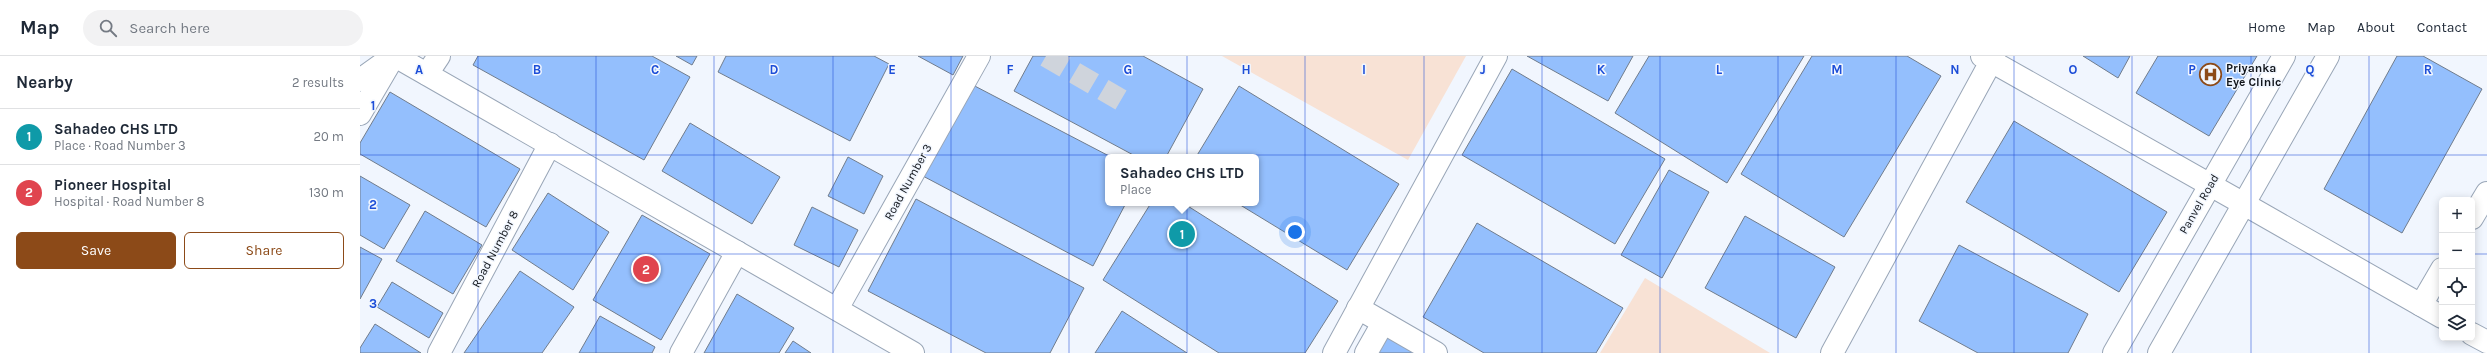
<!DOCTYPE html>
<html lang="en">
<head>
<meta charset="utf-8">
<style>
	:root { --surface:#fff; --page:#f2f2f3; --text:#1f2937; --muted:#747a83; --line:#e0e1e3; --accent:#8c4a18 }
	body { margin:0; font-family:Karla,sans-serif; background:var(--page); color:var(--text) }
	.controls { position:absolute; right:12px; bottom:12px; display:grid; overflow:hidden; border-radius:6px; box-shadow:0 2px 10px #0003 }
	.controls button { width:36px; height:36px; display:grid; place-items:center; padding:0; border:0; border-bottom:1px solid var(--line); background:var(--surface); color:var(--text); font:20px sans-serif }
	.you { position:absolute; left:935px; top:176px; width:14px; height:14px; margin:-10px; border:3px solid #fff; border-radius:50%; background:#1a73e8; box-shadow:0 0 0 6px #1a73e833 }
	.badge { display:grid; place-items:center; width:26px; height:26px; border-radius:50%; background:var(--accent); color:#fff; font-size:13px; font-weight:700 }
	.pin { position:absolute; translate:-50% -50%; border:2px solid #fff; box-shadow:0 1px 4px #0006 }
	.popup { position:absolute; left:745px; top:98px; width:154px; height:52px; box-sizing:border-box; display:grid; place-content:center; border-radius:6px; background:var(--surface); filter:drop-shadow(0 1px 3px #0005); font-size:13px; white-space:nowrap; color:var(--muted) }
	.popup b { font-size:15px; color:var(--text) }
	.popup::after { content:''; position:absolute; left:50%; top:100%; margin-left:-8px; border:8px solid transparent; border-top-color:var(--surface) }
	.list { margin:0; padding:0; list-style:none }
	h2 { display:flex; justify-content:space-between; align-items:center; height:52px; margin:0; padding:0 16px; font-size:17px }
	h2 small { font-size:13px; font-weight:400; color:var(--muted) }
	.list li { display:grid; grid-template-columns:26px 1fr auto; gap:12px; align-items:center; box-sizing:border-box; height:56px; padding:0 16px; border-top:1px solid var(--line) }
	.list b { display:block; font-size:15px; white-space:nowrap }
	.list p { margin:0; font-size:13px; white-space:nowrap; color:var(--muted) }
	.list em { font-size:13px; font-style:normal; color:var(--muted) }
	.actions { display:flex; gap:8px; padding:12px 16px }
	.actions a { flex:1; padding:9px 0; border:1px solid var(--accent); border-radius:6px; text-align:center; font-size:14px; color:var(--accent) }
	.actions .main { background:var(--accent); color:#fff }
	.icon { flex:none; width:22px; height:22px; fill:none; stroke:currentColor; stroke-width:2; stroke-linecap:round; stroke-linejoin:round }
	.map { position:relative; flex:none; width:2127px; height:297px; overflow:hidden }
	header { display:flex; align-items:center; gap:24px; box-sizing:border-box; height:56px; padding:0 20px; background:var(--surface); border-bottom:1px solid var(--line) }
	header strong { font-size:19px }
	nav { display:flex; gap:22px; margin-inline-start:auto; font-size:14px }
	.search { width:280px; height:36px; background:var(--page); display:flex; align-items:center; gap:10px; box-sizing:border-box; padding:0 14px; border-radius:22px; color:var(--muted); font-size:15px }
	main { display:flex }
	aside { flex:1; background:var(--surface) }
	.map>svg:first-child { display:block }
	.green { fill:#f8e2d5 }
	.building { fill:#94bffd; stroke:#707c8c }
	.lines { fill:none; stroke-linecap:round; stroke-linejoin:round }
	.street-tunnel { stroke:#cfd4dc; stroke-width:22; stroke-dasharray:22 11; stroke-linecap:butt }
	.street-casing { stroke:#99a6b7; stroke-width:24 }
	.secondary-casing { stroke:#99a6b7; stroke-width:24 }
	.street { stroke:#fff; stroke-width:22 }
	.secondary { stroke:#fff; stroke-width:22 }
	.grid { fill:none; stroke:#1d4ed8; stroke-width:1; stroke-opacity:0.55 }
	.labels { text-anchor:middle; stroke-width:3; stroke-linejoin:round; paint-order:stroke }
	.poi-label { font-size:12px; font-weight:bold; fill:#11151b; stroke:#f1f6fe; text-anchor:start }
	.street-label { font-size:12px; fill:#11151b; stroke:#f1f6fe }
	.grid-label { font-size:13px; text-anchor:middle; font-weight:bold; fill:#1d4ed8; stroke:#f1f6fe; stroke-width:3; stroke-linejoin:round; paint-order:stroke }
</style>
</head>
<body>
<header>
<strong>Map</strong>
<div class="search"><svg class="icon" aria-label="search" viewBox="0 0 24 24"><circle cx="10" cy="10" r="6"/><path d="M15 15l6 6"/></svg>Search here</div>
<nav><a>Home</a><a>Map</a><a>About</a><a>Contact</a></nav>
</header>
<main>
<aside>
<h2>Nearby<small>2 results</small></h2>
<ul class="list">
<li><span class="badge" style="background:#0f9aa8">1</span><div><b>Sahadeo CHS LTD</b><p>Place · Road Number 3</p></div><em>20 m</em></li>
<li><span class="badge" style="background:#e0444e">2</span><div><b>Pioneer Hospital</b><p>Hospital · Road Number 8</p></div><em>130 m</em></li>
</ul>
<div class="actions"><a class="main">Save</a><a>Share</a></div>
</aside>
<div class="map">
<svg width="2127" height="297" viewBox="0 0 2127 297">
	<rect width="100%" height="100%" fill="#f1f6fe"/>
	<g class="green">
		<polygon points="862,0 1106,0 1048,104"/>
		<polygon points="1285,222 1410,297 1240,297"/>
	</g>
	<g class="building">
		<polygon points="118,0 292,0 330,21 284,104 113,9"/>
		<polygon points="316,0 337,0 332,9"/>
		<polygon points="366,0 514,0 529,8 490,85 358,16"/>
		<polygon points="558,0 603,0 593,19"/>
		<polygon points="673,0 783,0 843,33 806,101 777,101 654,35"/>
		<polygon points="1167,0 1273,0 1248,45"/>
		<polygon points="1289,0 1444,0 1367,127 1255,57"/>
		<polygon points="1452,0 1547,0 1581,20 1484,181 1381,118"/>
		<polygon points="1723,0 1770,0 1758,22"/>
		<polygon points="1798,0 1897,0 1849,80 1776,37"/>
		<polygon points="2037,0 2063,0 2122,33 2042,177 1964,133"/>
		<polygon points="1152,13 1305,103 1255,188 1102,99"/>
		<polygon points="609,27 751,101 748,101 748,147 766,147 733,210 561,119"/>
		<polygon points="879,30 1039,128 987,214 877,147 896,147 896,101 836,101"/>
		<polygon points="30,36 160,113 126,171 0,98 0,87"/>
		<polygon points="1654,65 1807,156 1759,236 1606,146"/>
		<polygon points="330,67 420,121 392,168 302,115"/>
		<polygon points="488,101 523,120 504,158 468,140"/>
		<polygon points="1309,114 1349,136 1302,222 1261,199"/>
		<polygon points="0,120 50,149 24,193 0,179"/>
		<polygon points="188,137 249,176 213,234 152,194"/>
		<polygon points="556,143 724,232 690,297 626,297 508,235"/>
		<polygon points="791,147 823,147 978,245 945,297 859,297 743,224"/>
		<polygon points="452,151 498,174 479,211 434,189"/>
		<polygon points="65,155 122,189 93,238 36,205"/>
		<polygon points="282,159 350,198 301,284 233,244"/>
		<polygon points="1385,160 1475,211 1436,282 1345,232"/>
		<polygon points="1117,167 1263,252 1236,297 1124,297 1063,261"/>
		<polygon points="1599,189 1728,258 1708,297 1618,297 1559,265"/>
		<polygon points="0,191 22,203 0,243"/>
		<polygon points="160,215 214,251 182,297 104,297"/>
		<polygon points="32,226 83,257 69,282 17,251"/>
		<polygon points="377,238 434,272 419,297 344,297"/>
		<polygon points="762,255 827,297 735,297"/>
		<polygon points="240,260 295,291 292,297 219,297"/>
		<polygon points="15,268 61,297 0,297 0,292"/>
		<polygon points="1022,272 1065,297 1008,297"/>
		<polygon points="433,285 451,297 425,297"/>
	</g>
	<g class="lines">
		<polyline class="street-tunnel" points="686,0 761,44"/>
		<defs>
			<g id="street">
				<polyline points="35,0 553,297"/>
				<polyline points="67,18 79,0"/>
				<polyline points="0,24 28,4"/>
				<polyline points="0,58 34,0"/>
				<polyline points="1884,148 2082,261"/>
				<polyline points="2112,162 2127,137"/>
				<polyline points="2061,249 2082,213"/>
				<polyline points="998,252 1076,297"/>
				<polyline points="477,253 619,0"/>
				<polyline points="2112,278 2127,286"/>
				<polyline points="79,297 190,88"/>
				<polyline points="321,297 377,196"/>
				<polyline points="974,297 1136,0"/>
				<polyline points="1006,297 1023,267"/>
				<polyline points="1472,297 1634,0"/>
			</g>
			<g id="secondary">
				<polyline points="1622,0 1884,148"/>
				<polyline points="1754,297 1924,0"/>
				<polyline points="1799,297 1968,0"/>
			</g>
		</defs>
		<use href="#street" class="street-casing"/>
		<use href="#secondary" class="secondary-casing"/>
		<use href="#street" class="street"/>
		<use href="#secondary" class="secondary"/>
	</g>
	<path class="grid" d="M118,0V297M236,0V297M354,0V297M473,0V297M591,0V297M709,0V297M827,0V297M945,0V297M1064,0V297M1182,0V297M1300,0V297M1418,0V297M1536,0V297M1654,0V297M1772,0V297M1891,0V297M2009,0V297M0,99H2127M0,198H2082M2112,198H2127"/>
	<defs>
		<symbol id="hospital-ring" viewBox="-11 -11 22 22"><circle r="9.5" fill="#f1f6fe" stroke="#8c4a18" stroke-width="1.5"/><path d="M-5-5h3v3.5h4V-5h3V5h-3V1.5h-4V5h-3Z" fill="#8c4a18"/></symbol>
	</defs>
	<g fill-rule="evenodd">
		<use href="#hospital-ring" x="1838" y="6" width="25" height="25"/>
	</g>
	<g class="labels">
		<g class="poi-label">
			<text x="1866" y="16">Priyanka<tspan x="1866" dy="14">Eye Clinic</tspan></text>
		</g>
		<g class="street-label">
			<text transform="translate(548 126) rotate(-61)" y="4">Road Number 3</text>
			<text transform="translate(1839 148) rotate(-60)" y="4">Panvel Road</text>
			<text transform="translate(135 193) rotate(-62)" y="4">Road Number 8</text>
		</g>
	</g>
	<g class="grid-label">
		<text x="59" y="18">A</text>
		<text x="177" y="18">B</text>
		<text x="295" y="18">C</text>
		<text x="414" y="18">D</text>
		<text x="532" y="18">E</text>
		<text x="650" y="18">F</text>
		<text x="768" y="18">G</text>
		<text x="886" y="18">H</text>
		<text x="1004" y="18">I</text>
		<text x="1123" y="18">J</text>
		<text x="1241" y="18">K</text>
		<text x="1359" y="18">L</text>
		<text x="1477" y="18">M</text>
		<text x="1595" y="18">N</text>
		<text x="1713" y="18">O</text>
		<text x="1832" y="18">P</text>
		<text x="1950" y="18">Q</text>
		<text x="2068" y="18">R</text>
		<text x="13" y="54">1</text>
		<text x="13" y="153">2</text>
		<text x="13" y="252">3</text>
	</g>
</svg>
<div class="controls">
<button>+</button>
<button>−</button>
<button><svg class="icon" aria-label="locate" viewBox="0 0 24 24"><circle cx="12" cy="12" r="6"/><path d="M12 2v4M12 18v4M2 12h4M18 12h4"/></svg></button>
<button><svg class="icon" aria-label="layers" viewBox="0 0 24 24"><path d="M12 4l9 5-9 5-9-5zM3 14l9 5 9-5"/></svg></button>
</div>
<div class="you"></div>
<div class="pin badge" style="left:822px;top:178px;background:#0f9aa8">1</div>
<div class="popup"><b>Sahadeo CHS LTD</b>Place</div>
<div class="pin badge" style="left:286px;top:213px;background:#e0444e">2</div>
</div>
</main>
</body>
</html>
